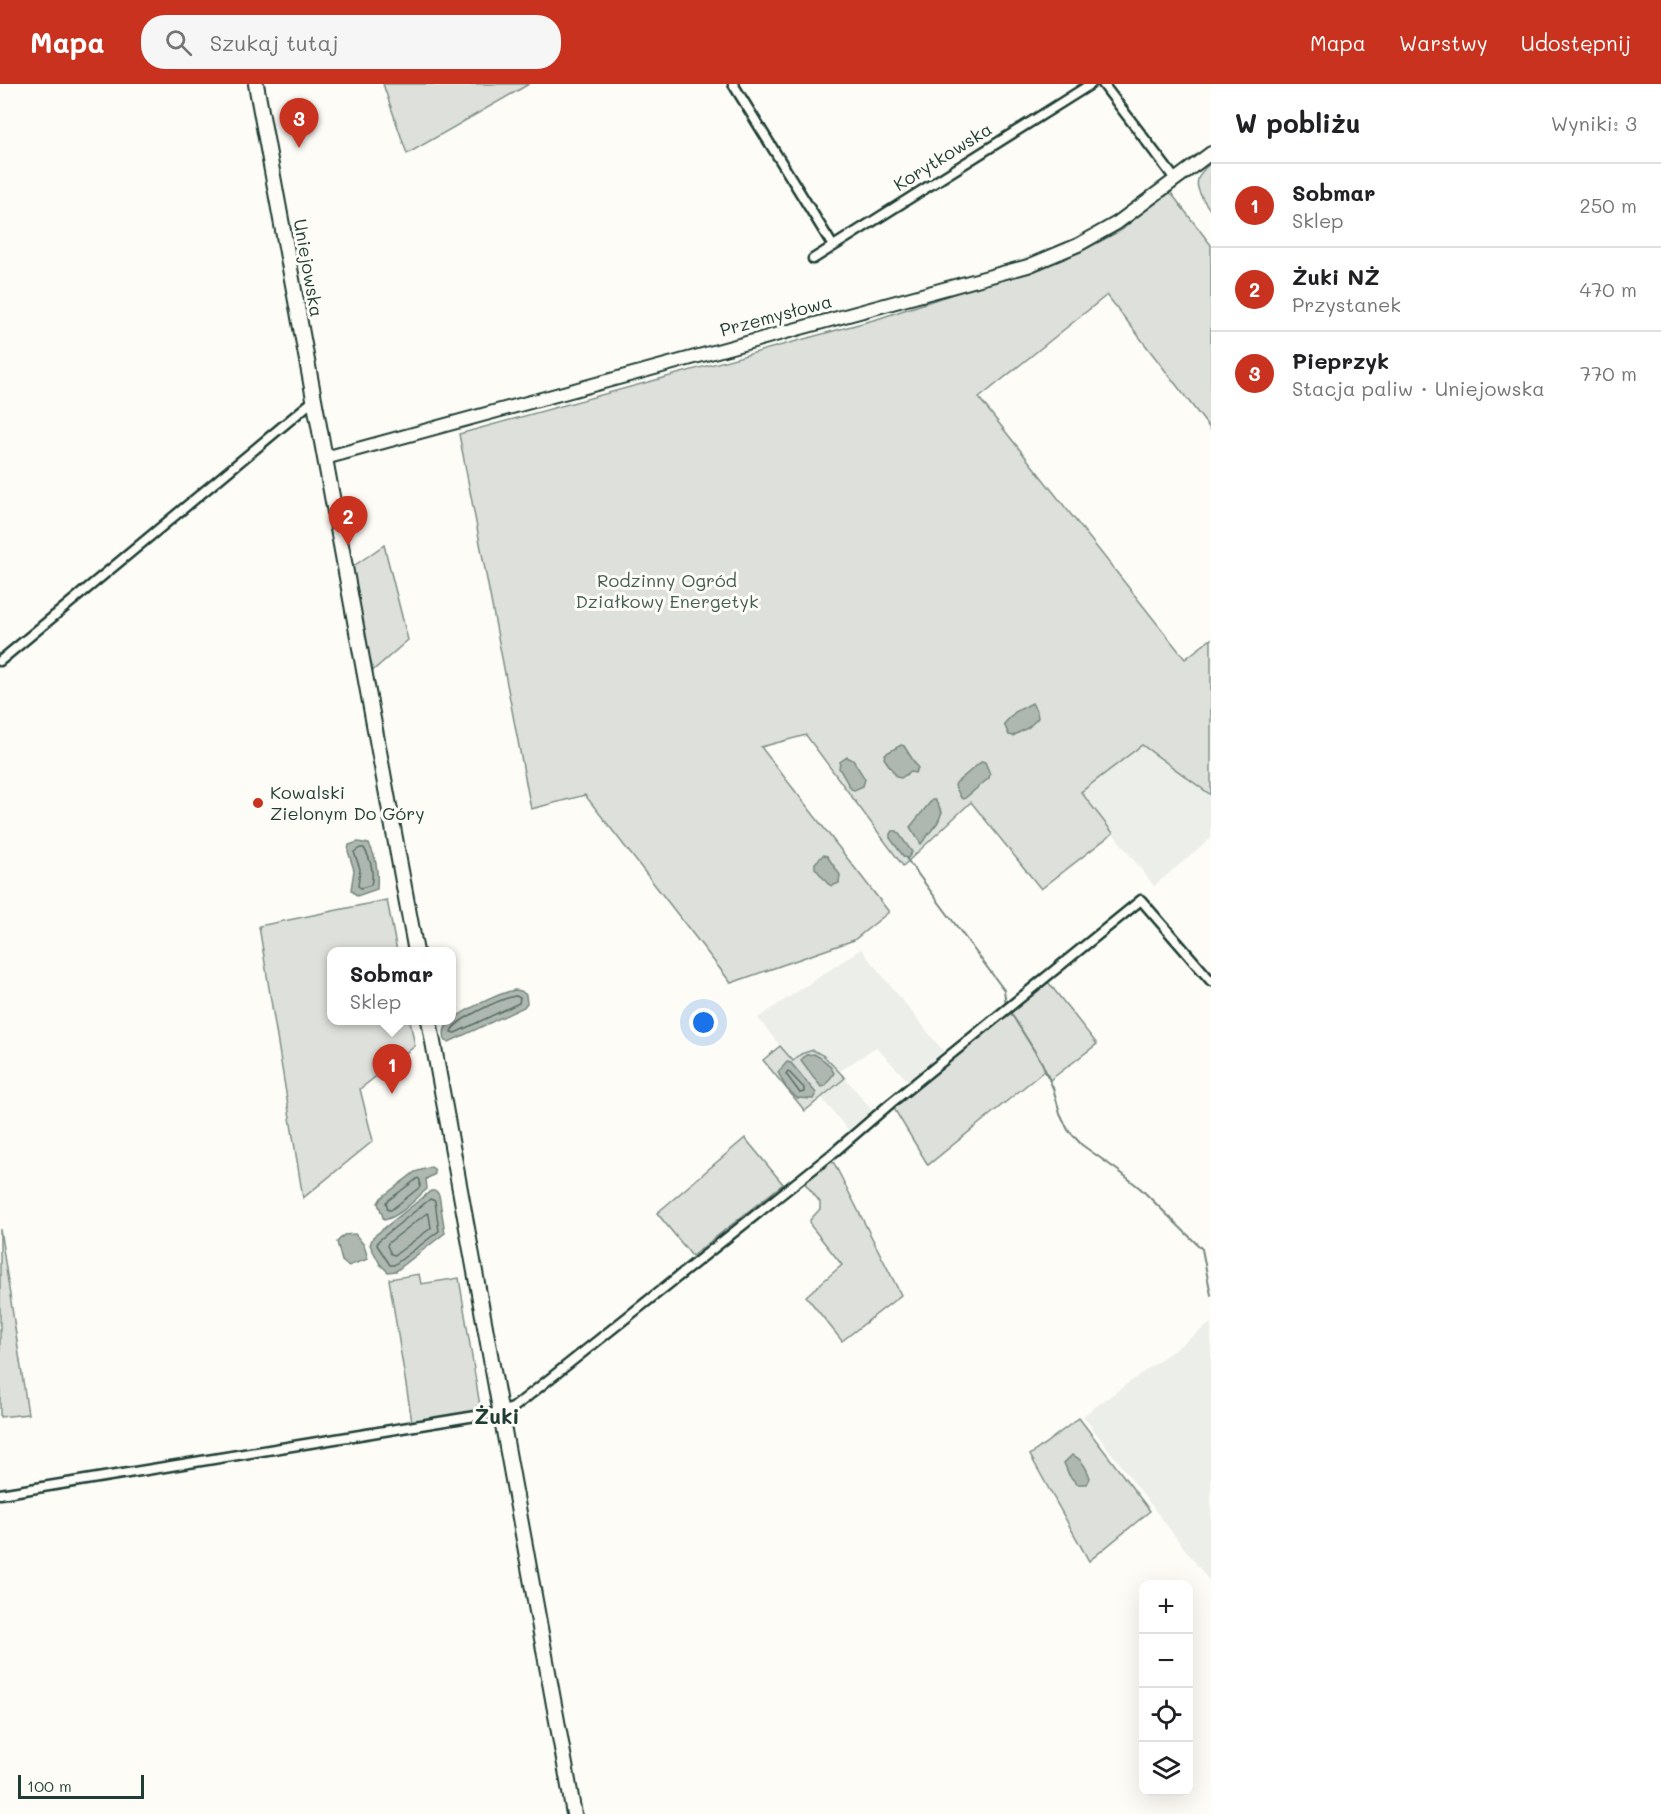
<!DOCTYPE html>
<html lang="pl">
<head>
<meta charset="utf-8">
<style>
	:root { --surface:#fff; --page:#f6f6f6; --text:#202124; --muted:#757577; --line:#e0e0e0; --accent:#c8321e }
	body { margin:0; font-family:Mali,sans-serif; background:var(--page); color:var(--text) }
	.controls { position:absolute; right:18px; bottom:18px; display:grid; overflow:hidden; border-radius:12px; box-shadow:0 6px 24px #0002 }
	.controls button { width:54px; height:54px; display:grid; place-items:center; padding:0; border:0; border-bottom:2px solid var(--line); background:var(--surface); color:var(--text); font:30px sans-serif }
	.scale { position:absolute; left:18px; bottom:15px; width:126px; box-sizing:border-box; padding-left:6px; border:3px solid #1f3d34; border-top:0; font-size:16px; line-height:21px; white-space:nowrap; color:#1f3d34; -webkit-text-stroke:4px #fdfcf7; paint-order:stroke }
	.you { position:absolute; left:704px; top:939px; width:21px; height:21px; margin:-15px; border:4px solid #fff; border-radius:50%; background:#1a73e8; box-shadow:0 0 0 9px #1a73e833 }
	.badge { display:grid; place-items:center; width:39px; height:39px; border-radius:50%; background:var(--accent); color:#fff; font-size:20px; font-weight:700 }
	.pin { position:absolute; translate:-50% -50px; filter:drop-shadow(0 2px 3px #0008) }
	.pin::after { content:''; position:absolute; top:32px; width:21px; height:18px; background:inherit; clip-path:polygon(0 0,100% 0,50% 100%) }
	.popup { position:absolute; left:327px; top:863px; width:129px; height:78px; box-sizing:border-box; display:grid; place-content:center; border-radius:12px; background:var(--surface); filter:drop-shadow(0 2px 4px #0005); font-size:20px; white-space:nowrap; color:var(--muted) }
	.popup b { font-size:22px; color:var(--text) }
	.popup::after { content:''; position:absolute; left:50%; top:100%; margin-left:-12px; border:12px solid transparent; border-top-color:var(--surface) }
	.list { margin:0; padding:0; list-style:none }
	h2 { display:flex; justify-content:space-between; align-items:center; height:78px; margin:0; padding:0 24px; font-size:26px }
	h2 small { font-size:20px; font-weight:400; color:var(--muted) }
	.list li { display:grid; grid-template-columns:39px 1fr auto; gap:18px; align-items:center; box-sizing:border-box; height:84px; padding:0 24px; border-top:2px solid var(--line) }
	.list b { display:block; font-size:22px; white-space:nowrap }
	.list p { margin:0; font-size:20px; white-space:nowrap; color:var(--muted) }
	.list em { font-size:20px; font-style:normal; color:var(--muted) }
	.icon { flex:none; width:33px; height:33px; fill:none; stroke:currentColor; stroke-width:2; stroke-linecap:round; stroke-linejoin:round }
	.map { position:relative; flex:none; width:1211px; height:1730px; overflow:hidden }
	header { display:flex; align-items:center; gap:36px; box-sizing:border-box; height:84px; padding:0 30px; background:var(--accent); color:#fff }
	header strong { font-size:28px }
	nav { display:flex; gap:33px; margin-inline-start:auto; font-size:21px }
	.search { width:420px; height:54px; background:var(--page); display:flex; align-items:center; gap:15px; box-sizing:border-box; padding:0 21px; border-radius:24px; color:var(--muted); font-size:22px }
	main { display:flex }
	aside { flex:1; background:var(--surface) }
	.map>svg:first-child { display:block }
	.built { fill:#eceee9 }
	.green { fill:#dde0db; stroke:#7e8e88; stroke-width:1.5 }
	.water { fill:#aeb8b1; stroke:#75877f; stroke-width:1.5 }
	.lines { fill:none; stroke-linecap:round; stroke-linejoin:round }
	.shore { stroke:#586e66; stroke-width:1.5 }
	.stream { stroke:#75877f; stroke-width:2 }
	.street-casing { stroke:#1f3d34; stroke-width:13 }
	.secondary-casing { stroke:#1f3d34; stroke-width:16 }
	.primary-casing { stroke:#1f3d34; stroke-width:18 }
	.street { stroke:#fdfcf7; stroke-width:8 }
	.secondary { stroke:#fdfcf7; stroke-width:12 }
	.primary { stroke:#fdfcf7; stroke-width:14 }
	.poi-dot { fill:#c8321e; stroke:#fdfcf7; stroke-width:2 }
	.labels { text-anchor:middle; stroke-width:6; stroke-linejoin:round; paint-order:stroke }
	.street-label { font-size:18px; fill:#1f3d34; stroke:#fdfcf7 }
	.park-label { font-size:18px; fill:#455e55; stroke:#fdfcf7 }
	.poi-label { font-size:18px; fill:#1f3d34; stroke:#fdfcf7; text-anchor:start }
	.quarter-label { font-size:21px; font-weight:bold; fill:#1f3d34; stroke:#fdfcf7 }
</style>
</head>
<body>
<header>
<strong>Mapa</strong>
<div class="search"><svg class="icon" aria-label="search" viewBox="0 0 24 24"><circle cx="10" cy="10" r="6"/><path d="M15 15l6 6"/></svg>Szukaj tutaj</div>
<nav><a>Mapa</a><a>Warstwy</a><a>Udostępnij</a></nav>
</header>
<main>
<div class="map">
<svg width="1211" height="1730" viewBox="0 0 1211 1730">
	<rect width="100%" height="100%" fill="#fdfcf7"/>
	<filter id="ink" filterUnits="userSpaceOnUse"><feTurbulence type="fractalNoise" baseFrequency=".0167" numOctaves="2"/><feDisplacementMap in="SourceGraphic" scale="12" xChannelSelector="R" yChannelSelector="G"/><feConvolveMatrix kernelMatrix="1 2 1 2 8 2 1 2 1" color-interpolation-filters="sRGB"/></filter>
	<g filter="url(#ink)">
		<g class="built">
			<polygon points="1142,660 1211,711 1211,754 1154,802 1081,708"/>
			<polygon points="861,865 943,967 908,997 876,963 840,987 824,972 801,970 793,978 758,934"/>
			<polygon points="845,994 872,1026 848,1046 821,1013"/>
			<polygon points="1211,1239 1211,1499 1083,1332"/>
		</g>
		<g class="green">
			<polygon points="383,0 529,0 407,70"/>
			<path d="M1211,79V127C1197,107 1189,96 1211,79Z"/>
			<polygon points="1168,105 1211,161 1211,346 1107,211 979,314 1185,575 1211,555 1211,711 1142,661 1081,708 1113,749 1041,805 971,718 903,782 806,651 761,663 889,828 854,856 731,899 585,711 531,725 459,350 877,235 1080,168 1122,146"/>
			<polygon points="384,461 408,556 370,589 348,486"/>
			<polygon points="387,816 397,867 332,868 332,936 410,937 415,962 360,1005 373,1057 303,1114 259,842"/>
			<polygon points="1048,898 1097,960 1050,996 1044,987 928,1081 893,1023"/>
			<polygon points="780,962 793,977 801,970 813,966 824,972 845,994 805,1027 763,976"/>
			<polygon points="745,1054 783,1100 692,1172 657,1129"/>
			<polygon points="828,1076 834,1079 901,1211 842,1257 806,1212 842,1181 811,1142 810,1136 820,1125 820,1118 803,1097"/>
			<polygon points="0,1145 28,1330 0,1333"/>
			<polygon points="419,1190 421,1200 459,1194 481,1328 412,1338 389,1195"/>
			<polygon points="1079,1334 1150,1427 1089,1477 1030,1371"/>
		</g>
		<g class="water">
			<polygon points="1032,619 1037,628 1038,634 1029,643 1013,652 1009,651 1004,640 1015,628"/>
			<polygon points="901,661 904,662 918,684 915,689 910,688 901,694 897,693 884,674 885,670"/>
			<polygon points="847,673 853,676 865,695 863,702 854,706 851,705 839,684 840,678"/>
			<polygon points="982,677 985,678 990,690 989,694 964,715 961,714 955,702 956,699"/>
			<polygon points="932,716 935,716 942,728 938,738 921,760 910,743"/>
			<polygon points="892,747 897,747 912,768 908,774 904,773 890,754 890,750"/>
			<path d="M358,758L369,760C377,775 378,788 377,805L357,812L351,806L354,786L348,767L349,761Z"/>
			<polygon points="823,771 827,772 840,791 839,799 832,802 828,800 815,784 815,779"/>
			<path d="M515,906L521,907L526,911L527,919L524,923L449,958L445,957C444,951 443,945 448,940C459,928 499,909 515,906Z"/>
			<path d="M814,970C822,974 830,980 834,989L825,1002L821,1003L801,976L806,971Z"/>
			<polygon points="787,978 791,979 816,1009 813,1015 797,1014 787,1005 778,988"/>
			<path d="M431,1083L434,1085L435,1090L426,1095L427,1105C415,1115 400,1133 384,1136L378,1119L381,1114L415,1088Z"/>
			<polygon points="431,1107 436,1107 439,1111 445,1149 396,1187 388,1188 380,1180 370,1161 373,1153"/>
			<polygon points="355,1150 364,1161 368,1175 348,1182 342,1177 337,1158 344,1151"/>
			<path d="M1072,1371C1081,1374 1087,1385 1090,1394L1087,1400H1077L1069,1391L1064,1379Z"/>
		</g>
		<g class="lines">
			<g class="shore">
				<path d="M360,764H364C371,776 374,789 371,801L361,804L358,802L360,785L354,768Z"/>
				<path d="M516,912L520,914L519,919L455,949L451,948C454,936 502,914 516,912Z"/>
				<polygon points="788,987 804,1004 804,1008 800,1009 786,990"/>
				<polygon points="418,1094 420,1096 420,1103 391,1126 388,1126 386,1118"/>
				<polygon points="430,1115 435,1117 439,1147 394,1181 390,1181 377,1161 378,1157"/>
				<polygon points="427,1129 429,1131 431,1144 395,1171 391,1170 387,1162 388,1159"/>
			</g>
			<g class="stream">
				<polyline points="906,774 1004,906 1006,921"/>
				<polyline points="1009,926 1042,979 1053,1004 1060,1029 1068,1046 1082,1061 1120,1088 1141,1105 1202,1165 1211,1211"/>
			</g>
			<defs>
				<g id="street">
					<polyline points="733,0 833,162"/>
					<polyline points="1103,0 1175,95"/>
					<polyline points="813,175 1091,0"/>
					<polyline points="0,577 314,316"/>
					<polyline points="0,1410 500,1328 513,1324 832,1070 891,1019 1141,816 1211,897"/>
				</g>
				<polyline id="secondary" points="325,374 1028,182 1078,161 1117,139 1211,69"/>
				<g id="primary">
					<polyline points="256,0 416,868"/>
					<polyline points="429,936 574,1730"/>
				</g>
			</defs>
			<use href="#street" class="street-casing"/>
			<use href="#secondary" class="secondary-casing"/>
			<use href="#primary" class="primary-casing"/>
			<use href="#street" class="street"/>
			<use href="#secondary" class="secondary"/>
			<use href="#primary" class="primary"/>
		</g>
	</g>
	<circle class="poi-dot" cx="258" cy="719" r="6"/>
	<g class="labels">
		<g class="street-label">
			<text transform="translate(943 73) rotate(-32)" y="6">Korytkowska</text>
			<text transform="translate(308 184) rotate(80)" y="6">Uniejowska</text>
			<text transform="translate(776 232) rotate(-15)" y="6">Przemysłowa</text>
		</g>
		<g class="park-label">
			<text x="667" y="503">Rodzinny Ogród<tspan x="667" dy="21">Działkowy Energetyk</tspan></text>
		</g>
		<g class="poi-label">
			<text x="270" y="715">Kowalski<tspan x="270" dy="21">Zielonym Do Góry</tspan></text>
		</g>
		<g class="quarter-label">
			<text x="497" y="1340">Żuki</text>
		</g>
	</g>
</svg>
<div class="controls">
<button>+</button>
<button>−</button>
<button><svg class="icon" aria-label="locate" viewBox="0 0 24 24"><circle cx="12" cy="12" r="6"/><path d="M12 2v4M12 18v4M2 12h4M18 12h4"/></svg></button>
<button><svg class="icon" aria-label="layers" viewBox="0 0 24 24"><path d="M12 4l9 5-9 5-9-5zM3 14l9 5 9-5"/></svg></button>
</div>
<div class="scale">100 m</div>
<div class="you"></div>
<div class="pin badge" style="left:392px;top:1010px">1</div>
<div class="popup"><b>Sobmar</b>Sklep</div>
<div class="pin badge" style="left:348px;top:462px">2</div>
<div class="pin badge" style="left:299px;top:64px">3</div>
</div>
<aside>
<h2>W pobliżu<small>Wyniki: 3</small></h2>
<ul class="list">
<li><span class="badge">1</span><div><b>Sobmar</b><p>Sklep</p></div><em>250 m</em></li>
<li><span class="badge">2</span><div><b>Żuki NŻ</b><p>Przystanek</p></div><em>470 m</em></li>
<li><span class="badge">3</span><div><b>Pieprzyk</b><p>Stacja paliw · Uniejowska</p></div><em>770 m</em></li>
</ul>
</aside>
</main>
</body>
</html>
